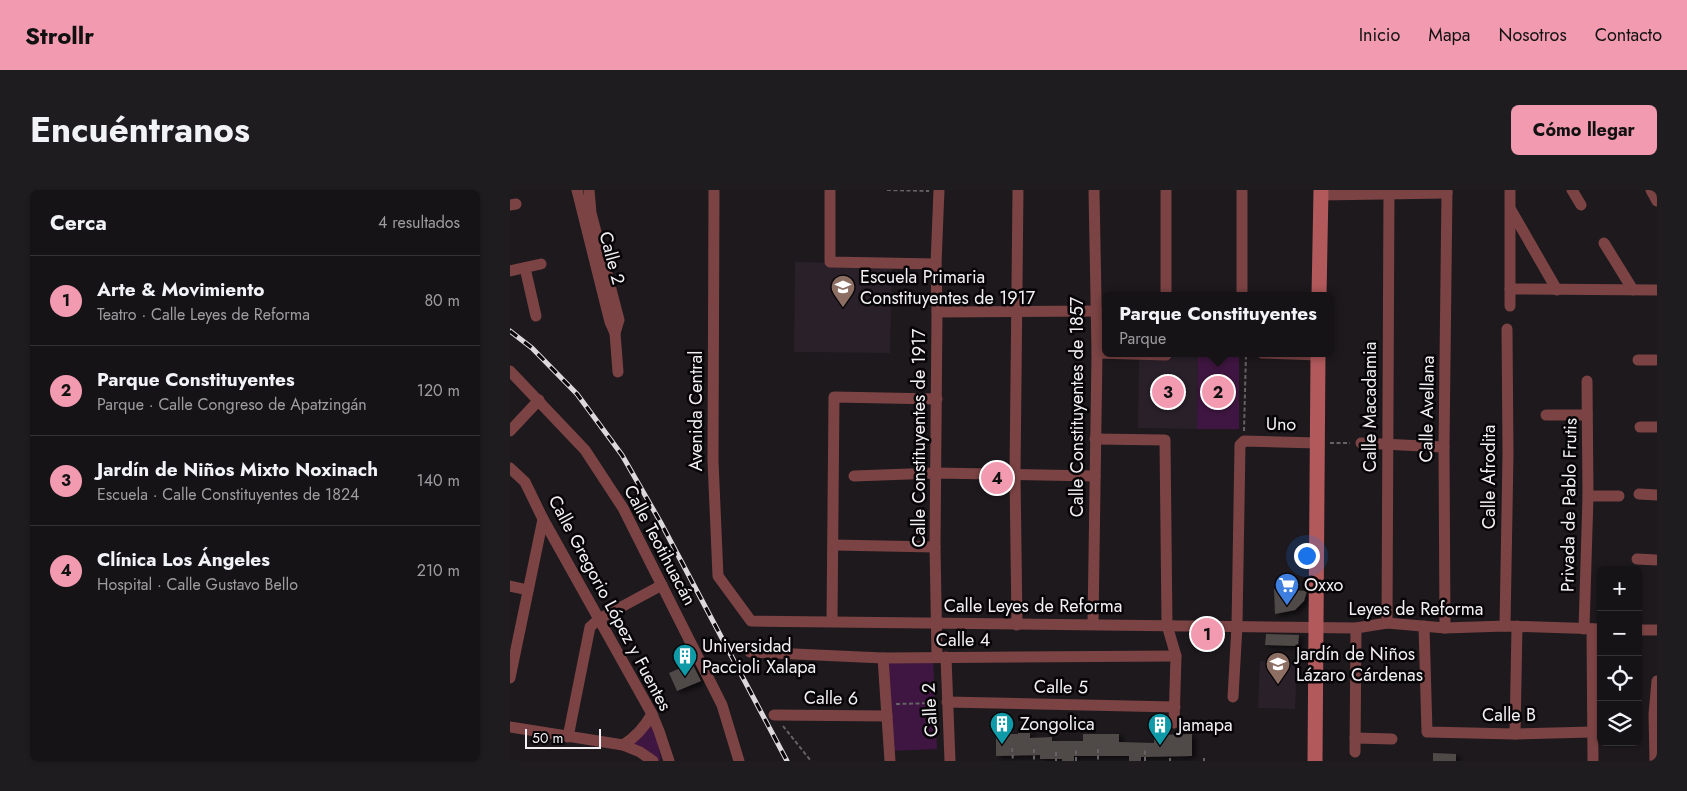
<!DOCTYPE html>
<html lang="es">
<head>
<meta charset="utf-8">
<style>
	:root { --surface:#161316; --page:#1f1c1f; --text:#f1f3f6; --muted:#9e9ea1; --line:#353235; --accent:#f29ab0 }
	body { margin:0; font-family:Jost,sans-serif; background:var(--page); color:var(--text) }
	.controls { position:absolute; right:15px; bottom:15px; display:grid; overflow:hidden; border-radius:8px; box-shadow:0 1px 4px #0004 }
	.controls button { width:45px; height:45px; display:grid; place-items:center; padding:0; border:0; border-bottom:1px solid var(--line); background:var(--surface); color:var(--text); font:25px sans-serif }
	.scale { position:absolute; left:15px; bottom:12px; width:76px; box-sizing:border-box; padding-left:5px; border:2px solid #f3f0f3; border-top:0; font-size:14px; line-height:18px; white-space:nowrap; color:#f3f0f3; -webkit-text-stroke:4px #070507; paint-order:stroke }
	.you { position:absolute; left:796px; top:365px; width:18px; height:18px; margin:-12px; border:4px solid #fff; border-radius:50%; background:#1a73e8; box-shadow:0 0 0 8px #1a73e833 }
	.badge { display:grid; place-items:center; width:32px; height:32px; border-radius:50%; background:var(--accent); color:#111; font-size:16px; font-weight:700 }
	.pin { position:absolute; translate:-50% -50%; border:2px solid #fff; box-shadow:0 1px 5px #0006 }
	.popup { position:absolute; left:592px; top:102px; width:232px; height:65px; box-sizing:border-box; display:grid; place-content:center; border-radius:8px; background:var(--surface); filter:drop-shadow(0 1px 4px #0005); font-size:16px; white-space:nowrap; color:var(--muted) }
	.popup b { font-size:19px; color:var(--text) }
	.popup::after { content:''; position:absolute; left:50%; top:100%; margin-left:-10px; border:10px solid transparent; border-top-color:var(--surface) }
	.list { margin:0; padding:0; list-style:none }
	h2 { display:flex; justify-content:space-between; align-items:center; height:65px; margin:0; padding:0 20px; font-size:21px }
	h2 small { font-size:16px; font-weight:400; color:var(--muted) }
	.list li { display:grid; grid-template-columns:32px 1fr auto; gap:15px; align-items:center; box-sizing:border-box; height:90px; padding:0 20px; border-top:1px solid var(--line) }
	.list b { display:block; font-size:19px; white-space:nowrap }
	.list p { margin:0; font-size:16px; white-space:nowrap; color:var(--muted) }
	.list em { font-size:16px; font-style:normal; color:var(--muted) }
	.icon { flex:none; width:28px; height:28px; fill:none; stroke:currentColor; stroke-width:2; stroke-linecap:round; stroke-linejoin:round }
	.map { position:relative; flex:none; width:1147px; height:571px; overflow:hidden; border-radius:8px }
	header { display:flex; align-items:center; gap:30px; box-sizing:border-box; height:70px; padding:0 25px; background:var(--accent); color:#111 }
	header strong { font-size:24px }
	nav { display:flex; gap:28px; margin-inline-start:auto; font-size:18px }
	.intro { display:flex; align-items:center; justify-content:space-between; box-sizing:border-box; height:120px; padding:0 30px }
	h1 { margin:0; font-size:35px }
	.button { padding:12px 22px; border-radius:8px; background:var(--accent); color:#111; font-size:18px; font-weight:700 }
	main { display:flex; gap:30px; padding:0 30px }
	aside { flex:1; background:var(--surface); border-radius:8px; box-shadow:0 1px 4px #0004 }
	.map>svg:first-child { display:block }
	.built { fill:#292029 }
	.green { fill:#3f1641 }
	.building { fill:#504847; filter:url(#shadow) }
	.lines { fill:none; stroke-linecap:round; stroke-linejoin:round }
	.path { stroke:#656165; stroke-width:2; stroke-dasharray:4 2.5; stroke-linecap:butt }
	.street { stroke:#7b4344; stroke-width:11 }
	.secondary { stroke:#b2595b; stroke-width:15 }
	.rail-casing { stroke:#dcd9dc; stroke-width:5 }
	.rail { stroke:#070507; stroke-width:3; stroke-dasharray:9; stroke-linecap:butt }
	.labels { text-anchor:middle; stroke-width:5; stroke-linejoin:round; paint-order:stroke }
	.street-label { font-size:18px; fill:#f3f0f3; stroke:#070507 }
	.poi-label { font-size:18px; fill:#f3f0f3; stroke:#070507; text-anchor:start }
</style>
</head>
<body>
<header>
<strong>Strollr</strong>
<nav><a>Inicio</a><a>Mapa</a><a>Nosotros</a><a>Contacto</a></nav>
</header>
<div class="intro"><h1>Encuéntranos</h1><a class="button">Cómo llegar</a></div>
<main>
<aside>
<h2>Cerca<small>4 resultados</small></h2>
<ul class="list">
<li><span class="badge">1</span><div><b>Arte &amp; Movimiento</b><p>Teatro · Calle Leyes de Reforma</p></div><em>80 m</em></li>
<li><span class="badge">2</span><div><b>Parque Constituyentes</b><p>Parque · Calle Congreso de Apatzingán</p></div><em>120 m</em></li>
<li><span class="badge">3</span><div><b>Jardín de Niños Mixto Noxinach</b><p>Escuela · Calle Constituyentes de 1824</p></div><em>140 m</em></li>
<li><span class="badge">4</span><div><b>Clínica Los Ángeles</b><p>Hospital · Calle Gustavo Bello</p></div><em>210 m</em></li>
</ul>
</aside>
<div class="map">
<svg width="1147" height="571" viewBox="0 0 1147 571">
	<defs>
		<filter id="shadow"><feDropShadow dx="4" dy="2.5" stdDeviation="2.5" flood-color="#0009"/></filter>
	</defs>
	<rect width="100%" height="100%" fill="#1d191d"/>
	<g class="built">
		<polygon points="285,72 382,74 380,163 284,162"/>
		<polygon points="629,165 688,165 687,239 628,238"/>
		<polygon points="750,471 787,472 785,519 748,518"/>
	</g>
	<g class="green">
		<polygon points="688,165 729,165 729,239 687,239"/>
		<polygon points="423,466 427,559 380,561 377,468"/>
		<polygon points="140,531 147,550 151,569 149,571 118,550"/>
	</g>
	<g class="building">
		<polygon points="764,399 797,401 794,411 785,420 765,424"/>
		<polygon points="756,444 789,445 788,456 755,455"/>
		<polygon points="182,473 191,491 167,501 159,483"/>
		<polygon points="508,543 520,543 520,548 542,547 542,551 573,551 573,544 609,544 609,552 644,553 644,545 682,544 682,566 631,567 631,571 619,571 619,566 564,566 564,571 552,571 552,569 530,569 530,565 486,566 486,544 508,544"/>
		<polygon points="923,563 946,564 946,571 923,571"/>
	</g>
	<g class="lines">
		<g class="path">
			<polyline points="377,0 419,1"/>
			<polyline points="734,241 736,163"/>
			<polyline points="820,253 840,253"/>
			<polyline points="386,514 426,513"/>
			<polyline points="273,536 301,571"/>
			<polyline points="502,558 503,571"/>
			<polyline points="524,559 524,571"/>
			<polyline points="588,559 588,571"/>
			<polyline points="546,562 546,571"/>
			<polyline points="660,568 660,571"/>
			<polyline points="694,568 694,571"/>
			<polyline points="566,571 566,560"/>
			<polyline points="635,571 635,558"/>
		</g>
		<g class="street">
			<polyline points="67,0 100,132 105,143"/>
			<polyline points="79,0 81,23 109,130 105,143 108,182"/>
			<polyline points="204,0 203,271 208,386 241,431 846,438 877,433 935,438 995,436 1091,439"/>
			<polyline points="320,0 320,72 426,74"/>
			<polyline points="656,0 656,106"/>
			<polyline points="1000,0 1000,116"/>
			<polyline points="1062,0 1071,15"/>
			<polyline points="1141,0 1147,11"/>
			<polyline points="811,5 937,3"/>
			<polyline points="0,15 6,14"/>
			<polyline points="1001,20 1047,100"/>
			<polyline points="1094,53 1123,100"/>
			<polyline points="15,78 26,126"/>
			<polyline points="0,81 31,74"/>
			<polyline points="1000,99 1147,100"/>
			<polyline points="732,106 732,0"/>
			<polyline points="427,122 586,121"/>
			<polyline points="587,163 656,165 656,163"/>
			<polyline points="752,163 808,165"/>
			<polyline points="1128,170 1147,170"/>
			<polyline points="0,181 75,260 113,318 212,515 229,571"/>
			<polyline points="1036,225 1077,225"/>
			<polyline points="1130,237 1147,237"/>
			<polyline points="0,241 29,210"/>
			<polyline points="585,249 655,250 657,435 666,466 664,533"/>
			<polyline points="851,253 934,257"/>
			<polyline points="0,278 15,292 33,329 142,524 149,541 159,571"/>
			<polyline points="344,286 426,283 585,286"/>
			<polyline points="1129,304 1147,305"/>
			<polyline points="1078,306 1109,306"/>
			<polyline points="323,355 425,357"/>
			<polyline points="1127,369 1147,370"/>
			<polyline points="0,396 18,400"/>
			<polyline points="322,431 324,207 427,209"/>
			<polyline points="877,433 879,0"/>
			<polyline points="583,434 587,163 584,0"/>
			<polyline points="507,435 505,284 508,0"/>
			<polyline points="914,436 917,542 1005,544 1082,542"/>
			<polyline points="995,436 998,264 997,139"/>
			<polyline points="935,438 934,257 937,0"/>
			<polyline points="1074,439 1078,306 1077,191"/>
			<polyline points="1082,439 1083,571"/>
			<polyline points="1128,440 1147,440"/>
			<polyline points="240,462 373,468 666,466"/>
			<polyline points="427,467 425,357 427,122 426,74 429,0"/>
			<polyline points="436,467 440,571"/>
			<polyline points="373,468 380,571"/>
			<polyline points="0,488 33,329"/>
			<polyline points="723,507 727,436 730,255 734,251 807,253"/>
			<polyline points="437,512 665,517"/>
			<polyline points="264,525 377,526"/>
			<polyline points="0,537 113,555 130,562 143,571"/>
			<polyline points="1005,544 1007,436"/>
			<polyline points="58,547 80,437 89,429 152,395"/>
			<polyline points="845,548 882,549"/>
			<path d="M113,555C126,547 134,538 142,524"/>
			<polyline points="845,562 846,438"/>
			<polyline points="1145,571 1144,524 1147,491"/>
		</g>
		<g class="secondary">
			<polyline points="809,106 811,0"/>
			<polyline points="805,571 808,163"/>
		</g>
		<defs>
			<polyline id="rail" points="0,141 22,158 67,204 112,265 151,333 277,571"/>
		</defs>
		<use href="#rail" class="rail-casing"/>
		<use href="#rail" class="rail"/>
	</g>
	<defs>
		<symbol id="school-pin" viewBox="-11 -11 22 30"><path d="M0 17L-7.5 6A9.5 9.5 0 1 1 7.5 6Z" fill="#8d6e63" stroke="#070507"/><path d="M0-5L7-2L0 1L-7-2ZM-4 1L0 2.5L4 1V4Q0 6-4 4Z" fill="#fff"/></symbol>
		<symbol id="supermarket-pin" viewBox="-11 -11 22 30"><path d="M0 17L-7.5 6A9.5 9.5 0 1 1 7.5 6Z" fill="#3f7fe0" stroke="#070507"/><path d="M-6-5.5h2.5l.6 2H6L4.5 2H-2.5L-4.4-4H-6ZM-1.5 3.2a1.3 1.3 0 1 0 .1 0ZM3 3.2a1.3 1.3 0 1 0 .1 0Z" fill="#fff"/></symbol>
		<symbol id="building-pin" viewBox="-11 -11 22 30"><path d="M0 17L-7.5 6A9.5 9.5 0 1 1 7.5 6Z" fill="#0f9aa8" stroke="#070507"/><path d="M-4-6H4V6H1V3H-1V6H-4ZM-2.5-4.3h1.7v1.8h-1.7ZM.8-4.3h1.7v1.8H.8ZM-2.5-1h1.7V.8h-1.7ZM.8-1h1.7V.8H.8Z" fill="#fff"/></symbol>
	</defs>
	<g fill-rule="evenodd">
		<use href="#school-pin" x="319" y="83" width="28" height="38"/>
		<use href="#supermarket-pin" x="763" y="381" width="28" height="38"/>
		<use href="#building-pin" x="161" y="452" width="28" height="38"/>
		<use href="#school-pin" x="754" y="460" width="28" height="38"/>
		<use href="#building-pin" x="478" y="520" width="28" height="38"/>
		<use href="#building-pin" x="636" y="521" width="28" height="38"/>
	</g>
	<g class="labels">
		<g class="street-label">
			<text transform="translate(102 68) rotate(75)" y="6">Calle 2</text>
			<text transform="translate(567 217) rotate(-90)" y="6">Calle Constituyentes de 1857</text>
			<text transform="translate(860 217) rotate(-90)" y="6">Calle Macadamia</text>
			<text transform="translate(917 219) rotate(-89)" y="6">Calle Avellana</text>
			<text transform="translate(186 221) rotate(-90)" y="6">Avenida Central</text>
			<text transform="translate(771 234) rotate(1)" y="6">Uno</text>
			<text transform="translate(409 248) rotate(-90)" y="6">Calle Constituyentes de 1917</text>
			<text transform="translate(979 287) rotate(-90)" y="6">Calle Afrodita</text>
			<text transform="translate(1059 315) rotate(-89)" y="6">Privada de Pablo Frutis</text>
			<text transform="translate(150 355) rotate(62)" y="6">Calle Teotihuacán</text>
			<text transform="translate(100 413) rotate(62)" y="6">Calle Gregorio López y Fuentes</text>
			<text x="523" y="422">Calle Leyes de Reforma</text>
			<text x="906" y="425">Leyes de Reforma</text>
			<text x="453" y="456">Calle 4</text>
			<text transform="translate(551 497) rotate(1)" y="6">Calle 5</text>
			<text transform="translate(321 508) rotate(1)" y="6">Calle 6</text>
			<text transform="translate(420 520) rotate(-93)" y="6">Calle 2</text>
			<text x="999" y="531">Calle B</text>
		</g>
		<g class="poi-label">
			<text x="350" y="93">Escuela Primaria<tspan x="350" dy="21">Constituyentes de 1917</tspan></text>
			<text x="794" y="401">Oxxo</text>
			<text x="192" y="462">Universidad<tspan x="192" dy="21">Paccioli Xalapa</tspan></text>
			<text x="786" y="470">Jardín de Niños<tspan x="786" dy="21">Lázaro Cárdenas</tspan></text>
			<text x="510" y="540">Zongolica</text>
			<text x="668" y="541">Jamapa</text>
		</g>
	</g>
</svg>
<div class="controls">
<button>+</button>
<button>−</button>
<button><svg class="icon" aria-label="locate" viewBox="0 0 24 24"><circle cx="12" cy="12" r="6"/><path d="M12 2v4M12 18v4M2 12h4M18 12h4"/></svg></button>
<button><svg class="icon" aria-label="layers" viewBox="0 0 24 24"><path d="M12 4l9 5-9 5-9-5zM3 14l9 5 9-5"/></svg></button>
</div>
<div class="scale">50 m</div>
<div class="you"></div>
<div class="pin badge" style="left:697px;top:444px">1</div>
<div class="pin badge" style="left:708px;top:202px">2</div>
<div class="popup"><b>Parque Constituyentes</b>Parque</div>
<div class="pin badge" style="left:658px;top:202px">3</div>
<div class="pin badge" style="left:487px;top:288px">4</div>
</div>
</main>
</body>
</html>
